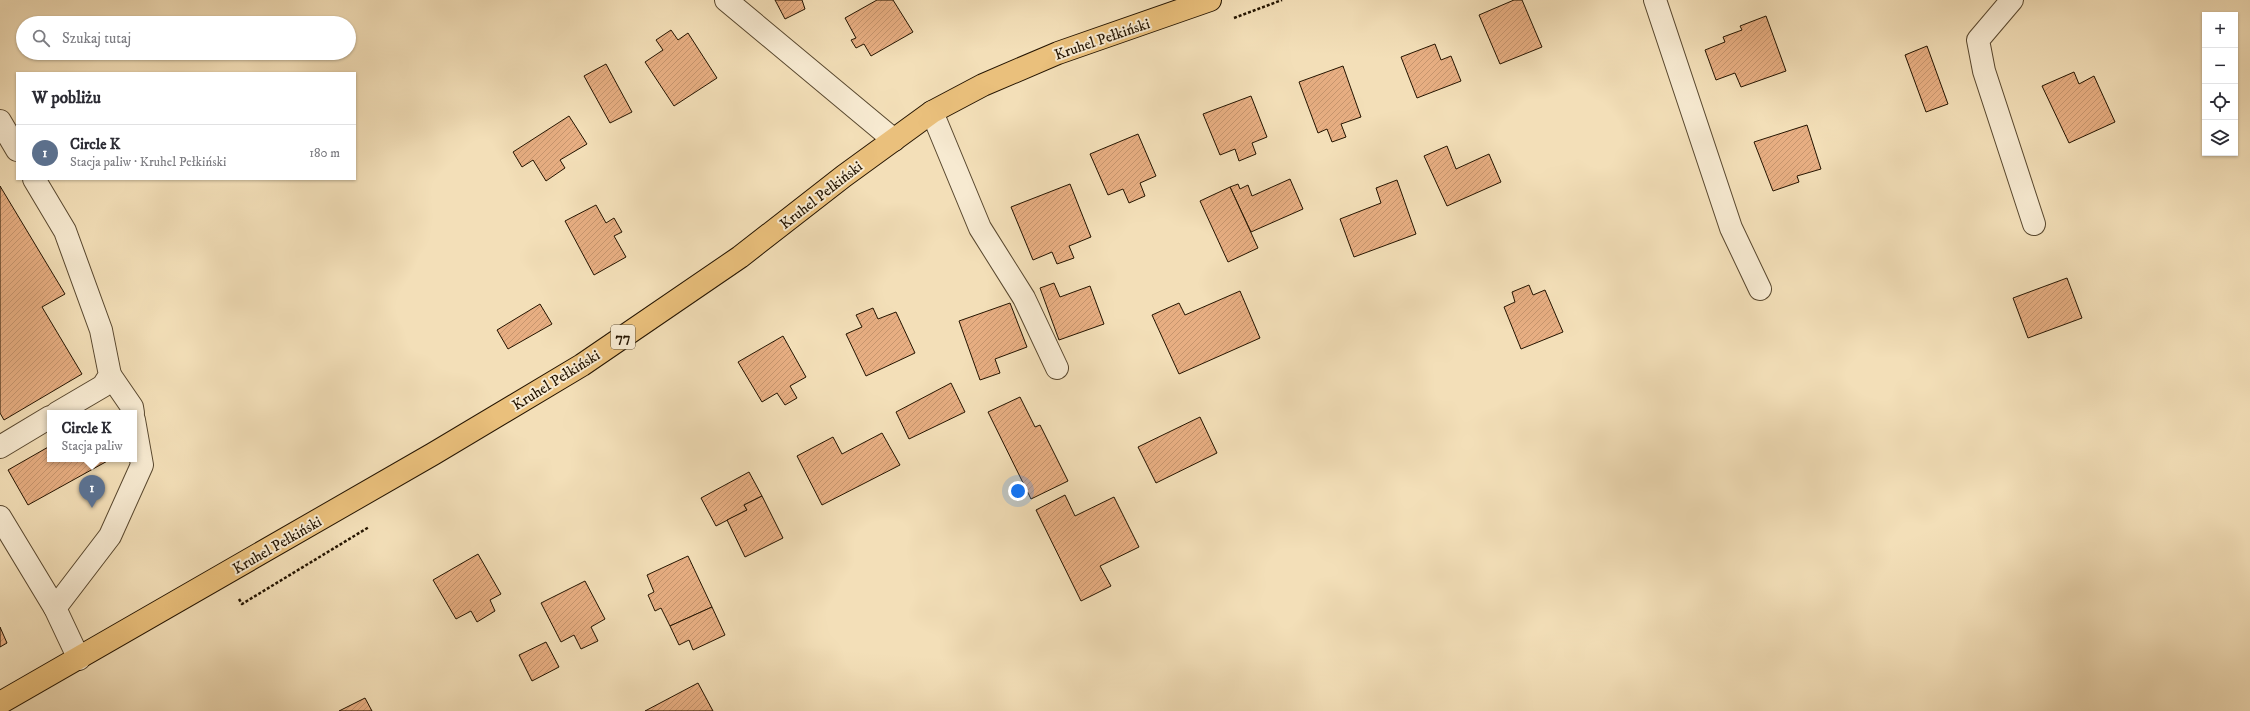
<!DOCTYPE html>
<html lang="pl">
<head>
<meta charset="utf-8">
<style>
	:root { --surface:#fff; --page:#f2f2f3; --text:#2b2b33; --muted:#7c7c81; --line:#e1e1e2; --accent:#b45309 }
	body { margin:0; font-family:"IM FELL DW Pica",serif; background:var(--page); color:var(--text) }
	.controls { position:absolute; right:12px; top:12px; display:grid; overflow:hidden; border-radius:0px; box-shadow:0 1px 3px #0004 }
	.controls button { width:36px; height:36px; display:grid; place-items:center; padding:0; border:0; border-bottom:1px solid var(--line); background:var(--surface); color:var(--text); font:20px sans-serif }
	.you { position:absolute; left:1018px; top:491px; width:14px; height:14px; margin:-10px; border:3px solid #fff; border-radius:50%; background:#1a73e8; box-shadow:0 0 0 6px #1a73e833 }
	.badge { display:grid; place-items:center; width:26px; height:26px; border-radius:50%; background:var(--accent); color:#fff; font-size:13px; font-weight:700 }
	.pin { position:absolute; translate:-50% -33px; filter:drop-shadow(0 1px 2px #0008) }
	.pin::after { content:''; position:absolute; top:21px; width:14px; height:12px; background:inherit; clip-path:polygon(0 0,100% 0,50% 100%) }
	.popup { position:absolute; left:47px; top:410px; width:90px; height:52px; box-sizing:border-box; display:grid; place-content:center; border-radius:0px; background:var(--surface); filter:drop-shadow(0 1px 3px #0005); font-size:13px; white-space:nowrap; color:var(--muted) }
	.popup b { font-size:15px; color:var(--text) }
	.popup::after { content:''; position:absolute; left:50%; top:100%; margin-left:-8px; border:8px solid transparent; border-top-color:var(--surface) }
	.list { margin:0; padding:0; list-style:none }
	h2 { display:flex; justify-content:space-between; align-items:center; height:52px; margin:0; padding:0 16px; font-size:17px }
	h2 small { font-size:13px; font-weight:400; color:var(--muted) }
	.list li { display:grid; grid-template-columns:26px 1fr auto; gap:12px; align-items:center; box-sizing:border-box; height:56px; padding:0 16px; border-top:1px solid var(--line) }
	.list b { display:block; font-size:15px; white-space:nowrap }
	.list p { margin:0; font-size:13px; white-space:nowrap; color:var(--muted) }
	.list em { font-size:13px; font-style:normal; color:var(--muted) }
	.icon { flex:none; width:22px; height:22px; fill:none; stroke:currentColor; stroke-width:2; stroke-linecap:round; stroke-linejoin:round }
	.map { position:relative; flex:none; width:2250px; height:711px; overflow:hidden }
	.search { position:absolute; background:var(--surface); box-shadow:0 1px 3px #0004; left:16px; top:16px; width:340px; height:44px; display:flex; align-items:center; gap:10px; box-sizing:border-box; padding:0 14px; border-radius:22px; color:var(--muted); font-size:15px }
	.panel { position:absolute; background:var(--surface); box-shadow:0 1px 3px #0004; left:16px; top:72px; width:340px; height:108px; border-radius:0px }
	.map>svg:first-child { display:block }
	.building { fill:url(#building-hatch); stroke:#241400 }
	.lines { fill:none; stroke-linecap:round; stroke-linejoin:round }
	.minor-casing { stroke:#58472e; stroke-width:24 }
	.major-casing { stroke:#241400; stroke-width:24 }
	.path { stroke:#241400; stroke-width:2.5; stroke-dasharray:3 2; stroke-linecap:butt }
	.minor { stroke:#f7ead1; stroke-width:22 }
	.major { stroke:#eac07c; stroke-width:22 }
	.labels { text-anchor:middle; stroke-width:4; stroke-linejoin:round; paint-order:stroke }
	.shield { fill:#f7ead1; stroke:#63543f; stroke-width:1 }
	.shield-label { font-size:14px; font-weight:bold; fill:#241400 }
	.street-label { font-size:15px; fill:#241400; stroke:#f7ead1 }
</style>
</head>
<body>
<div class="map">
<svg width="2250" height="711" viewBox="0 0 2250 711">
	<defs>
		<pattern id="building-hatch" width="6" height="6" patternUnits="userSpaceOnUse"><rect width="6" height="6" fill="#e7ae82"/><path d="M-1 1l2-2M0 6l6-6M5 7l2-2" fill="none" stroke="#c6956e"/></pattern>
	</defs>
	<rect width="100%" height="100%" fill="#f3dfb8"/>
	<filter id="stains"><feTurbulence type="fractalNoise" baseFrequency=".005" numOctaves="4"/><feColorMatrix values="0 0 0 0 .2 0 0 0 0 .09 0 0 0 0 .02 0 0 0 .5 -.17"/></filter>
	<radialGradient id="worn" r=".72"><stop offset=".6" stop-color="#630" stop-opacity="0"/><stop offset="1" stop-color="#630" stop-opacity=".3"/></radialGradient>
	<g class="building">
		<polygon points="775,0 802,0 805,9 785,19"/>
		<polygon points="877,0 893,0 913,32 871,56 864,44 856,48 851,40 856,38 845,18"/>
		<polygon points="1514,0 1522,0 1542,47 1500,64 1479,15"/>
		<polygon points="1766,16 1786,71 1741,87 1735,73 1716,80 1705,50 1725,42 1723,37 1742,30 1740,26"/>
		<polygon points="671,30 678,40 688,33 717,78 674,106 645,62 663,50 656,40"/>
		<polygon points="1435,44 1441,60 1451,56 1461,81 1417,98 1401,57"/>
		<polygon points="1927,46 1948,104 1926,112 1905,55"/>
		<polygon points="606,64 632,112 610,123 584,76"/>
		<polygon points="1343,66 1361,117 1341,124 1346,137 1332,142 1327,129 1318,133 1299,82"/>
		<polygon points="2074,72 2079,84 2094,76 2115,122 2069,143 2042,86"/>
		<polygon points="1251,96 1267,137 1252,143 1256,154 1239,161 1235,149 1220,155 1203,114"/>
		<polygon points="569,116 587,144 560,160 565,168 546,181 533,160 522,167 513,152"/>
		<polygon points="1807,125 1821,169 1797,176 1799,182 1773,191 1754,142"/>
		<polygon points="1138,134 1156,176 1140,183 1145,196 1129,203 1123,189 1108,195 1090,154"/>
		<polygon points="1447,146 1456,169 1489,154 1501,182 1447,206 1424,156"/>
		<polygon points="1290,179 1303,209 1251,232 1230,187 1238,184 1240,189 1248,185 1252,196"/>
		<polygon points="1397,180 1416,234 1354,257 1340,219 1381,203 1376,188"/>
		<polygon points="1070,184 1091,237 1069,246 1074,258 1057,264 1052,252 1033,260 1011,207"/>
		<polygon points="0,186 65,294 42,307 82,374 4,420 0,413"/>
		<polygon points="1230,187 1258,248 1228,262 1200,201"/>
		<polygon points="596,205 606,223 614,218 622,232 614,236 626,257 594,275 565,221"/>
		<polygon points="2067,278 2082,318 2028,338 2013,298"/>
		<polygon points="1054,283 1060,297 1090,286 1104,324 1059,340 1040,288"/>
		<polygon points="1529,285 1533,295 1545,290 1563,332 1521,349 1504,307 1515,302 1512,292"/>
		<polygon points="1240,291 1260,338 1179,374 1152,315 1179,303 1185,315"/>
		<polygon points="1010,303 1027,347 995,359 1000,373 980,380 959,321"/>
		<polygon points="540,304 552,324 508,349 497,330"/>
		<polygon points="873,308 878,319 896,312 915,353 866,376 846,334 862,327 856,315"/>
		<polygon points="783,336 806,377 790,386 797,398 785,405 777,393 762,402 738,362"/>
		<polygon points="951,383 965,412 909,439 896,412"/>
		<polygon points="1020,397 1035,427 1040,425 1068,481 1031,499 988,412"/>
		<polygon points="1200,417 1217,453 1156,483 1138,447"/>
		<polygon points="882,433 900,465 822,505 797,456 833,437 842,454"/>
		<polygon points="50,446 50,459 111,459 28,505 8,470"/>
		<polygon points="749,472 762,496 744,505 747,510 716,526 701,498"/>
		<polygon points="1065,495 1075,516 1114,497 1139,547 1100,566 1111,586 1081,601 1036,510"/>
		<polygon points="762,496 783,538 745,557 727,520 747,510 744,505"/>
		<polygon points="478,554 501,594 490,600 495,611 477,622 471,611 456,619 433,580"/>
		<polygon points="688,556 712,607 670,626 661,608 655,611 648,595 654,592 647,575"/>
		<polygon points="585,581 605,619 591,627 598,641 581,649 574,635 561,642 541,603"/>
		<polygon points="712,607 725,635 693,650 689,640 679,645 670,626"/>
		<polygon points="0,627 7,643 0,647"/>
		<polygon points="546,642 559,667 532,681 519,655"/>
		<polygon points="698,683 713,711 645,711"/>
		<polygon points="365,698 372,711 339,711"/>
	</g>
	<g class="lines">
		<defs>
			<g id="minor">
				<polyline points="726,0 894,140"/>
				<polyline points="1655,0 1731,228 1760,289"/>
				<polyline points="2012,0 1978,40 1984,71 2034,224"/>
				<polyline points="932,112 980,228 1024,298 1057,368"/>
				<polyline points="0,121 17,150"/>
				<polyline points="34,179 65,231 101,330 110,375 103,386 57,413"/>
				<polyline points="110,375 132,407 133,413"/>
				<polyline points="0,447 50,417"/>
				<polyline points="0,517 55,608 79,659"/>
				<polyline points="55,608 110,536 142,465 134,420"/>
			</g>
			<polyline id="major" points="0,703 433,454 582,365 740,257 844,176 932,112 983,85 1058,53 1210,0"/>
		</defs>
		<use href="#minor" class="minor-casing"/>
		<use href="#major" class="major-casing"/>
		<g class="path">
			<polyline points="1234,18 1282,0"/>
			<polyline points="239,599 242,604 369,527"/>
		</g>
		<use href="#minor" class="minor"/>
		<use href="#major" class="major"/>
	</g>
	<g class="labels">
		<rect class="shield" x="611" y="325" width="24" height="24" rx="3"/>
		<g class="shield-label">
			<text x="623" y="342">77</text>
		</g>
		<g class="street-label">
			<text transform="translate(1102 39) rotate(-19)" y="5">Kruhel Pełkiński</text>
			<text transform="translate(821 195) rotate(-38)" y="5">Kruhel Pełkiński</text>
			<text transform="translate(556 380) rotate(-32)" y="5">Kruhel Pełkiński</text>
			<text transform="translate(277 545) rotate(-30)" y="5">Kruhel Pełkiński</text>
		</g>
	</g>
	<rect width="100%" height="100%" filter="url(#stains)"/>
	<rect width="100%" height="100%" fill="url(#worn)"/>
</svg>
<div class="controls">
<button>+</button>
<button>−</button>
<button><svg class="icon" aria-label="locate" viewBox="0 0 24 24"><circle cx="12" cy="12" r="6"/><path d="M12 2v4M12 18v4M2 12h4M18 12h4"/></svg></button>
<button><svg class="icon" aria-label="layers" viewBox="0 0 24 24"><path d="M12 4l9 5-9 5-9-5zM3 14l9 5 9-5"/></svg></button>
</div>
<div class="you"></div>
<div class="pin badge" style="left:92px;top:508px;background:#5c6f8a">1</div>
<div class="popup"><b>Circle K</b>Stacja paliw</div>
<div class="search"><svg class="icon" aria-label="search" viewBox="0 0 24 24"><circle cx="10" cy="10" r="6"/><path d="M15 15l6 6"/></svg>Szukaj tutaj</div>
<section class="panel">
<h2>W pobliżu<small></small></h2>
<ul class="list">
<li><span class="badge" style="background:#5c6f8a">1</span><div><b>Circle K</b><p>Stacja paliw · Kruhel Pełkiński</p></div><em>180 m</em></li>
</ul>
</section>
</div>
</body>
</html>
